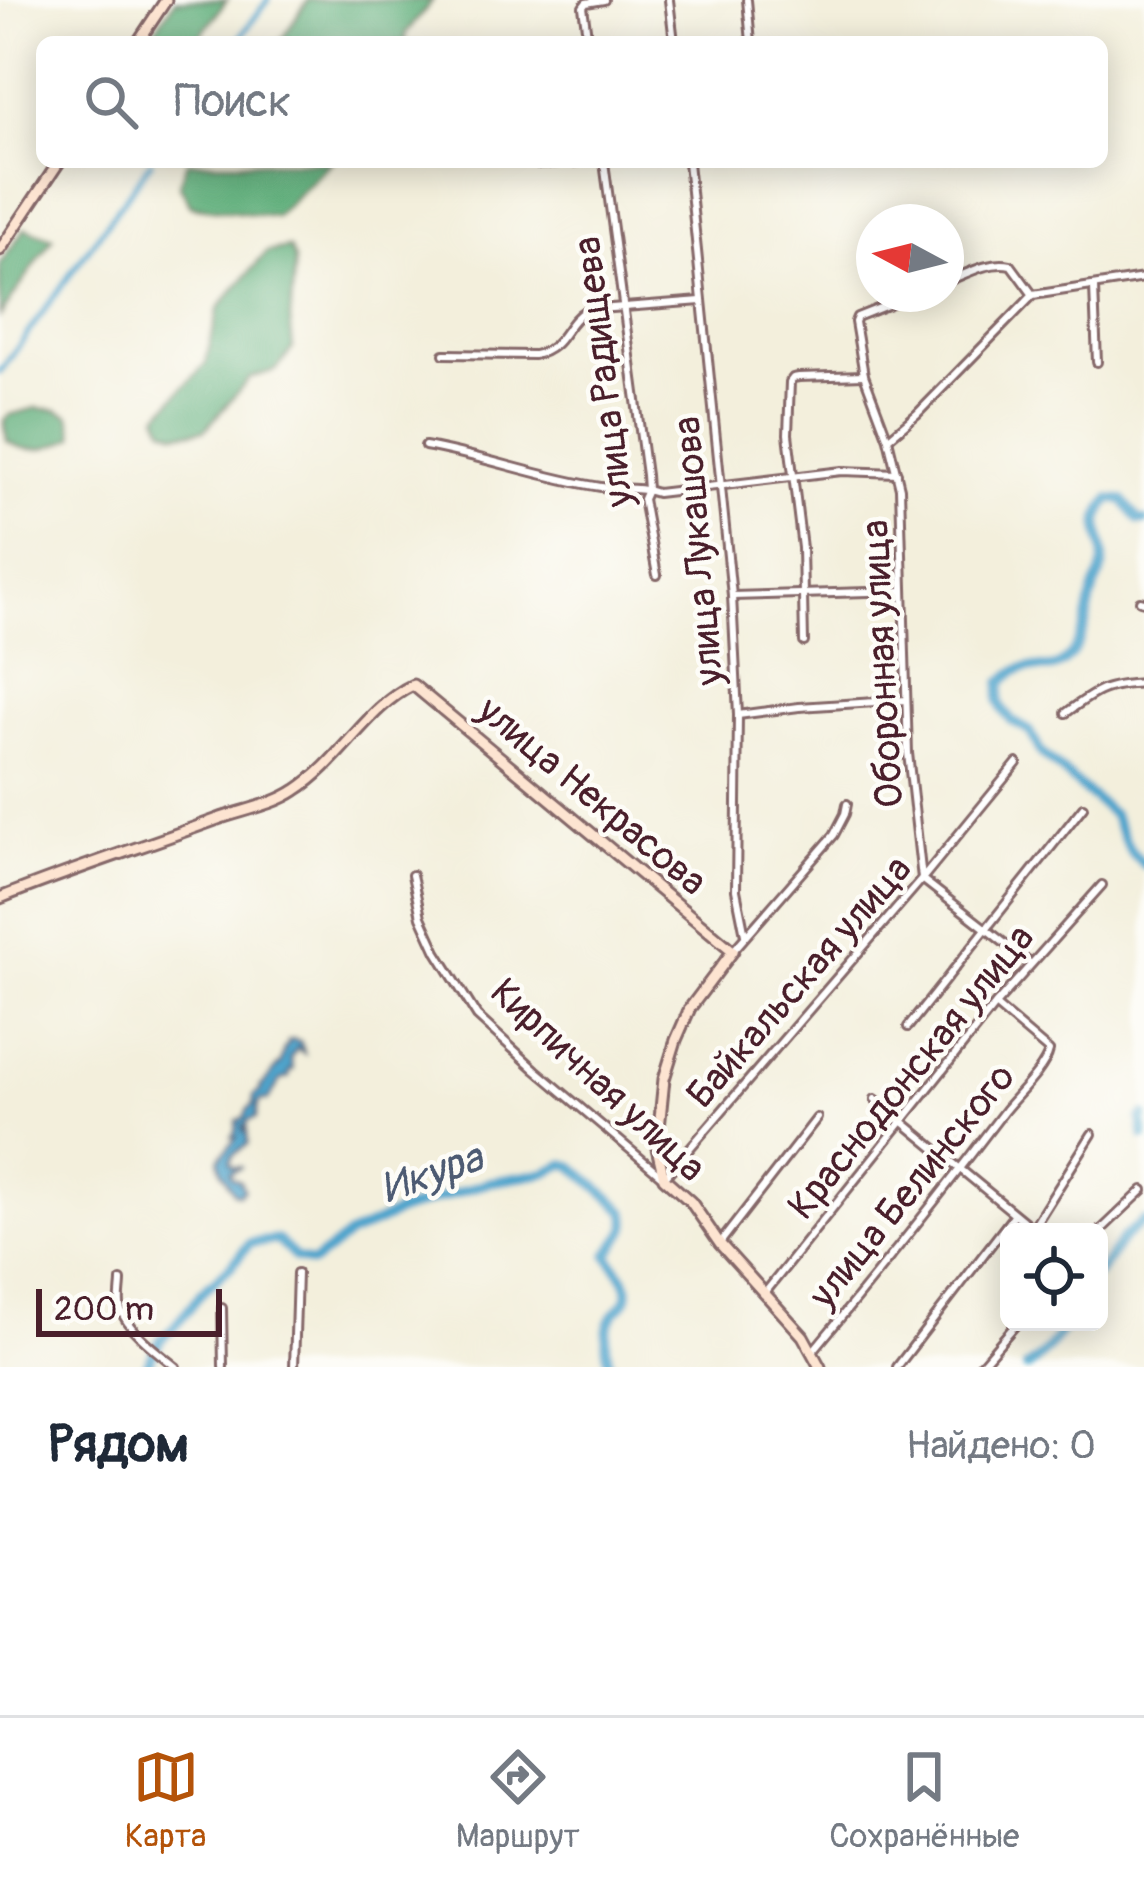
<!DOCTYPE html>
<html lang="ru">
<head>
<meta charset="utf-8">
<style>
	:root { --surface:#fff; --page:#f6f6f7; --text:#1f2937; --muted:#747a83; --line:#e0e1e3; --accent:#b45309 }
	body { margin:0; font-family:Pangolin,sans-serif; background:var(--page); color:var(--text) }
	.controls { position:absolute; right:36px; bottom:36px; display:grid; overflow:hidden; border-radius:18px; box-shadow:0 6px 30px #0003 }
	.controls button { width:108px; height:108px; display:grid; place-items:center; padding:0; border:0; border-bottom:3px solid var(--line); background:var(--surface); color:var(--text); font:60px sans-serif }
	.compass { position:absolute; left:856px; top:204px; width:108px; height:108px; border-radius:50%; background:var(--surface); box-shadow:0 6px 30px #0003; rotate:277deg }
	.scale { position:absolute; left:36px; bottom:30px; width:186px; box-sizing:border-box; padding-left:12px; border:6px solid #4a1f2b; border-top:0; font-size:33px; line-height:42px; white-space:nowrap; color:#4a1f2b; -webkit-text-stroke:9px #fdfcf7; paint-order:stroke }
	.list { margin:0; padding:0; list-style:none }
	h2 { display:flex; justify-content:space-between; align-items:center; height:156px; margin:0; padding:0 48px; font-size:51px }
	h2 small { font-size:39px; font-weight:400; color:var(--muted) }
	.icon { flex:none; width:66px; height:66px; fill:none; stroke:currentColor; stroke-width:2; stroke-linecap:round; stroke-linejoin:round }
	.map { position:relative; flex:none; width:1144px; height:1367px; overflow:hidden }
	.search { position:absolute; background:var(--surface); box-shadow:0 6px 30px #0003; left:36px; right:36px; top:36px; height:132px; display:flex; align-items:center; gap:30px; box-sizing:border-box; padding:0 42px; border-radius:18px; color:var(--muted); font-size:45px }
	.sheet { height:348px; background:var(--surface) }
	nav { display:flex; justify-content:space-around; align-items:center; box-sizing:border-box; height:168px; border-top:3px solid var(--line); background:var(--surface); font-size:33px; color:var(--muted) }
	nav a { display:grid; justify-items:center; gap:6px }
	nav .on { color:var(--accent) }
	.map>svg:first-child { display:block }
	.forest { fill:#5eae7a; stroke:#546652; stroke-width:3 }
	.water { fill:#50a4cc; stroke:#4d627c; stroke-width:3 }
	.lines { fill:none; stroke-linecap:round; stroke-linejoin:round }
	.canal { stroke:#50a4cc; stroke-width:6 }
	.river { stroke:#50a4cc; stroke-width:10 }
	.street-casing { stroke:#856869; stroke-width:12 }
	.secondary-casing { stroke:#856869; stroke-width:15 }
	.street { stroke:#fff; stroke-width:6 }
	.secondary { stroke:#fde4d1; stroke-width:9 }
	.labels { text-anchor:middle; stroke-width:9; stroke-linejoin:round; paint-order:stroke }
	.street-label { font-size:39px; fill:#4a1f2b; stroke:#fdfcf7 }
	.water-label { font-size:42px; font-style:italic; fill:#4d5b73; stroke:#fdfcf7 }
</style>
</head>
<body>
<div class="map">
<svg width="1144" height="1367" viewBox="0 0 1144 1367">
	<rect width="100%" height="100%" fill="#fdfcf7"/>
	<filter id="ink" filterUnits="userSpaceOnUse"><feTurbulence type="fractalNoise" baseFrequency=".00833" numOctaves="2"/><feDisplacementMap in="SourceGraphic" scale="24" xChannelSelector="R" yChannelSelector="G"/><feConvolveMatrix kernelMatrix="1 2 1 2 8 2 1 2 1" color-interpolation-filters="sRGB"/></filter>
	<filter id="wash" filterUnits="userSpaceOnUse"><feTurbulence type="fractalNoise" baseFrequency=".004" numOctaves="4" result="noise"/><feDisplacementMap in="SourceGraphic" scale="48" xChannelSelector="R" yChannelSelector="G"/><feGaussianBlur stdDeviation="2.7" result="paint"/><feColorMatrix in="noise" values="0 0 0 0 0 0 0 0 0 0 0 0 0 0 0 0 0 1.4 0 .05"/><feComposite in="paint" operator="in"/></filter>
	<g filter="url(#wash)">
		<rect width="100%" height="100%" fill="#f3efdc"/>
		<g class="forest">
			<polygon points="175,0 227,0 196,42 147,42"/>
			<polygon points="308,0 433,0 406,33 405,42 280,42"/>
			<polygon points="187,162 331,162 275,217 191,206 179,184"/>
			<polygon points="25,228 53,238 0,316 0,264"/>
			<polygon points="289,248 295,260 290,320 293,348 276,370 250,378 205,430 176,433 164,428 158,415 206,363 218,309 226,299 267,252"/>
			<path d="M36,408L57,410L70,416L75,437C51,448 30,456 7,441L4,420L9,415Z"/>
		</g>
		<path class="water" d="M294,1039L297,1042L300,1041L304,1053L297,1048L291,1058L293,1070L289,1071V1077L281,1080L268,1100C254,1099 259,1110 256,1118L247,1121V1127L243,1126L245,1129L242,1132L247,1130L248,1144L233,1155L230,1162L232,1166L242,1167L230,1172L232,1177L240,1181L244,1189L239,1194L234,1193L221,1171L219,1159L237,1137H232L236,1131L237,1121L244,1118L248,1109L253,1105L254,1096L261,1090L260,1087C269,1080 273,1070 281,1063L284,1049L289,1043L288,1041Z"/>
		<g class="lines">
			<g class="canal">
				<polyline points="237,42 268,0"/>
				<polyline points="0,372 151,162"/>
			</g>
			<g class="river">
				<path d="M1144,521H1139L1123,500L1110,499C1086,525 1109,542 1102,570C1101,577 1096,582 1094,588C1087,612 1086,638 1068,658C1051,677 1036,661 1016,671C1013,672 1003,681 1001,683L999,700L1002,709L1012,721L1030,731L1041,753L1113,815L1130,850L1144,865"/>
				<polyline points="1144,1116 1141,1119 1144,1136"/>
				<polyline points="1099,1273 1123,1238 1144,1221"/>
				<path d="M146,1367L161,1339L175,1327L201,1293L230,1267L250,1243L277,1240L296,1258L312,1263L348,1236L399,1212L489,1182L545,1173L565,1164L573,1166L624,1210C634,1232 616,1238 608,1255C614,1267 628,1277 628,1291C628,1305 617,1307 612,1317C603,1332 606,1351 610,1367"/>
				<path d="M1027,1367C1044,1356 1057,1340 1066,1322"/>
			</g>
		</g>
	</g>
	<g filter="url(#ink)">
		<g class="lines">
			<defs>
				<g id="street">
					<polyline points="669,0 674,42"/>
					<polyline points="747,0 751,42"/>
					<polyline points="588,42 583,7 586,3 604,0"/>
					<polyline points="604,162 646,475 647,490 643,499 657,575"/>
					<polyline points="688,162 732,596 738,715 736,890 745,935"/>
					<polyline points="538,164 581,162"/>
					<path d="M946,282C966,274 990,260 1011,265L1033,295"/>
					<polyline points="1094,288 1097,362"/>
					<polyline points="915,294 857,317 855,322 864,375 888,439 900,488 908,753 922,879 1030,963"/>
					<path d="M444,354L534,355C565,348 563,324 586,310L701,301"/>
					<polyline points="890,437 917,414 1033,295 1144,278"/>
					<path d="M425,446C484,456 541,478 601,487C620,490 638,486 657,493L842,471L897,473"/>
					<polyline points="732,596 902,591"/>
					<polyline points="1140,601 1144,602"/>
					<polyline points="804,642 802,548 788,434 790,382 793,378 799,377 864,375"/>
					<path d="M1066,713C1097,690 1105,685 1144,683"/>
					<polyline points="738,715 799,707 906,700"/>
					<polyline points="412,875 421,917 437,952 477,1016 536,1070 664,1178 922,879 1017,763"/>
					<polyline points="733,951 834,835 845,814 847,804"/>
					<polyline points="908,1027 1083,807"/>
					<polyline points="875,1099 1037,1232"/>
					<polyline points="1033,1228 1092,1134"/>
					<polyline points="1099,1232 1143,1190"/>
					<polyline points="720,1243 817,1118"/>
					<path d="M121,1281C121,1290 118,1301 121,1310C127,1330 160,1354 176,1367"/>
					<polyline points="764,1294 995,1005 1102,885"/>
					<polyline points="222,1308 223,1367"/>
					<path d="M813,1351C879,1272 943,1192 1005,1110C1018,1094 1045,1069 1049,1051L996,1006"/>
					<polyline points="294,1367 297,1273"/>
					<polyline points="897,1367 1014,1215"/>
					<polyline points="979,1367 1018,1322"/>
				</g>
				<g id="secondary">
					<polyline points="138,42 166,0"/>
					<polyline points="0,250 59,162"/>
					<path d="M0,898C72,869 145,846 218,819C243,810 274,805 296,790C340,762 368,706 413,685L733,951L690,1008L676,1040L664,1079L657,1148L664,1178L691,1202L720,1244L803,1336L820,1367"/>
				</g>
			</defs>
			<use href="#street" class="street-casing"/>
			<use href="#secondary" class="secondary-casing"/>
			<use href="#street" class="street"/>
			<use href="#secondary" class="secondary"/>
		</g>
	</g>
	<g class="labels">
		<g class="street-label">
			<text transform="translate(602 372) rotate(-97)" y="14">улица Радищева</text>
			<text transform="translate(697 551) rotate(-95)" y="14">улица Лукашова</text>
			<text transform="translate(881 664) rotate(-93)" y="14">Оборонная улица</text>
			<text transform="translate(593 795) rotate(40)" y="14">улица Некрасова</text>
			<text transform="translate(798 981) rotate(-49)" y="14">Байкальская улица</text>
			<text transform="translate(910 1071) rotate(-51)" y="14">Краснодонская улица</text>
			<text transform="translate(599 1079) rotate(43)" y="14">Кирпичная улица</text>
			<text transform="translate(911 1185) rotate(-51)" y="14">улица Белинского</text>
		</g>
		<g class="water-label">
			<text transform="translate(431 1172) rotate(-19)" y="15">Икура</text>
		</g>
	</g>
</svg>
<div class="controls">
<button><svg class="icon" aria-label="locate" viewBox="0 0 24 24"><circle cx="12" cy="12" r="6"/><path d="M12 2v4M12 18v4M2 12h4M18 12h4"/></svg></button>
</div>
<svg class="compass" viewBox="-18 -18 36 36"><path d="M0-13l5 13h-10z" fill="#e53935"/><path d="M0 13l5-13h-10z" fill="#747a83"/></svg>
<div class="scale">200 m</div>
<div class="search"><svg class="icon" aria-label="search" viewBox="0 0 24 24"><circle cx="10" cy="10" r="6"/><path d="M15 15l6 6"/></svg>Поиск</div>
</div>
<section class="sheet">
<h2>Рядом<small>Найдено: 0</small></h2>
<ul class="list">
</ul>
</section>
<nav>
<a class="on"><svg class="icon" aria-label="map" viewBox="0 0 24 24"><path d="M3 6l6-2 6 2 6-2v14l-6 2-6-2-6 2zM9 4v14M15 6v14"/></svg>Карта</a>
<a><svg class="icon" aria-label="directions" viewBox="0 0 24 24"><path d="M12 3l9 9-9 9-9-9zM9 14v-3h6M13 9l2 2-2 2"/></svg>Маршрут</a>
<a><svg class="icon" aria-label="saved" viewBox="0 0 24 24"><path d="M7 4h10v16l-5-4-5 4z"/></svg>Сохранённые</a>
</nav>
</body>
</html>
